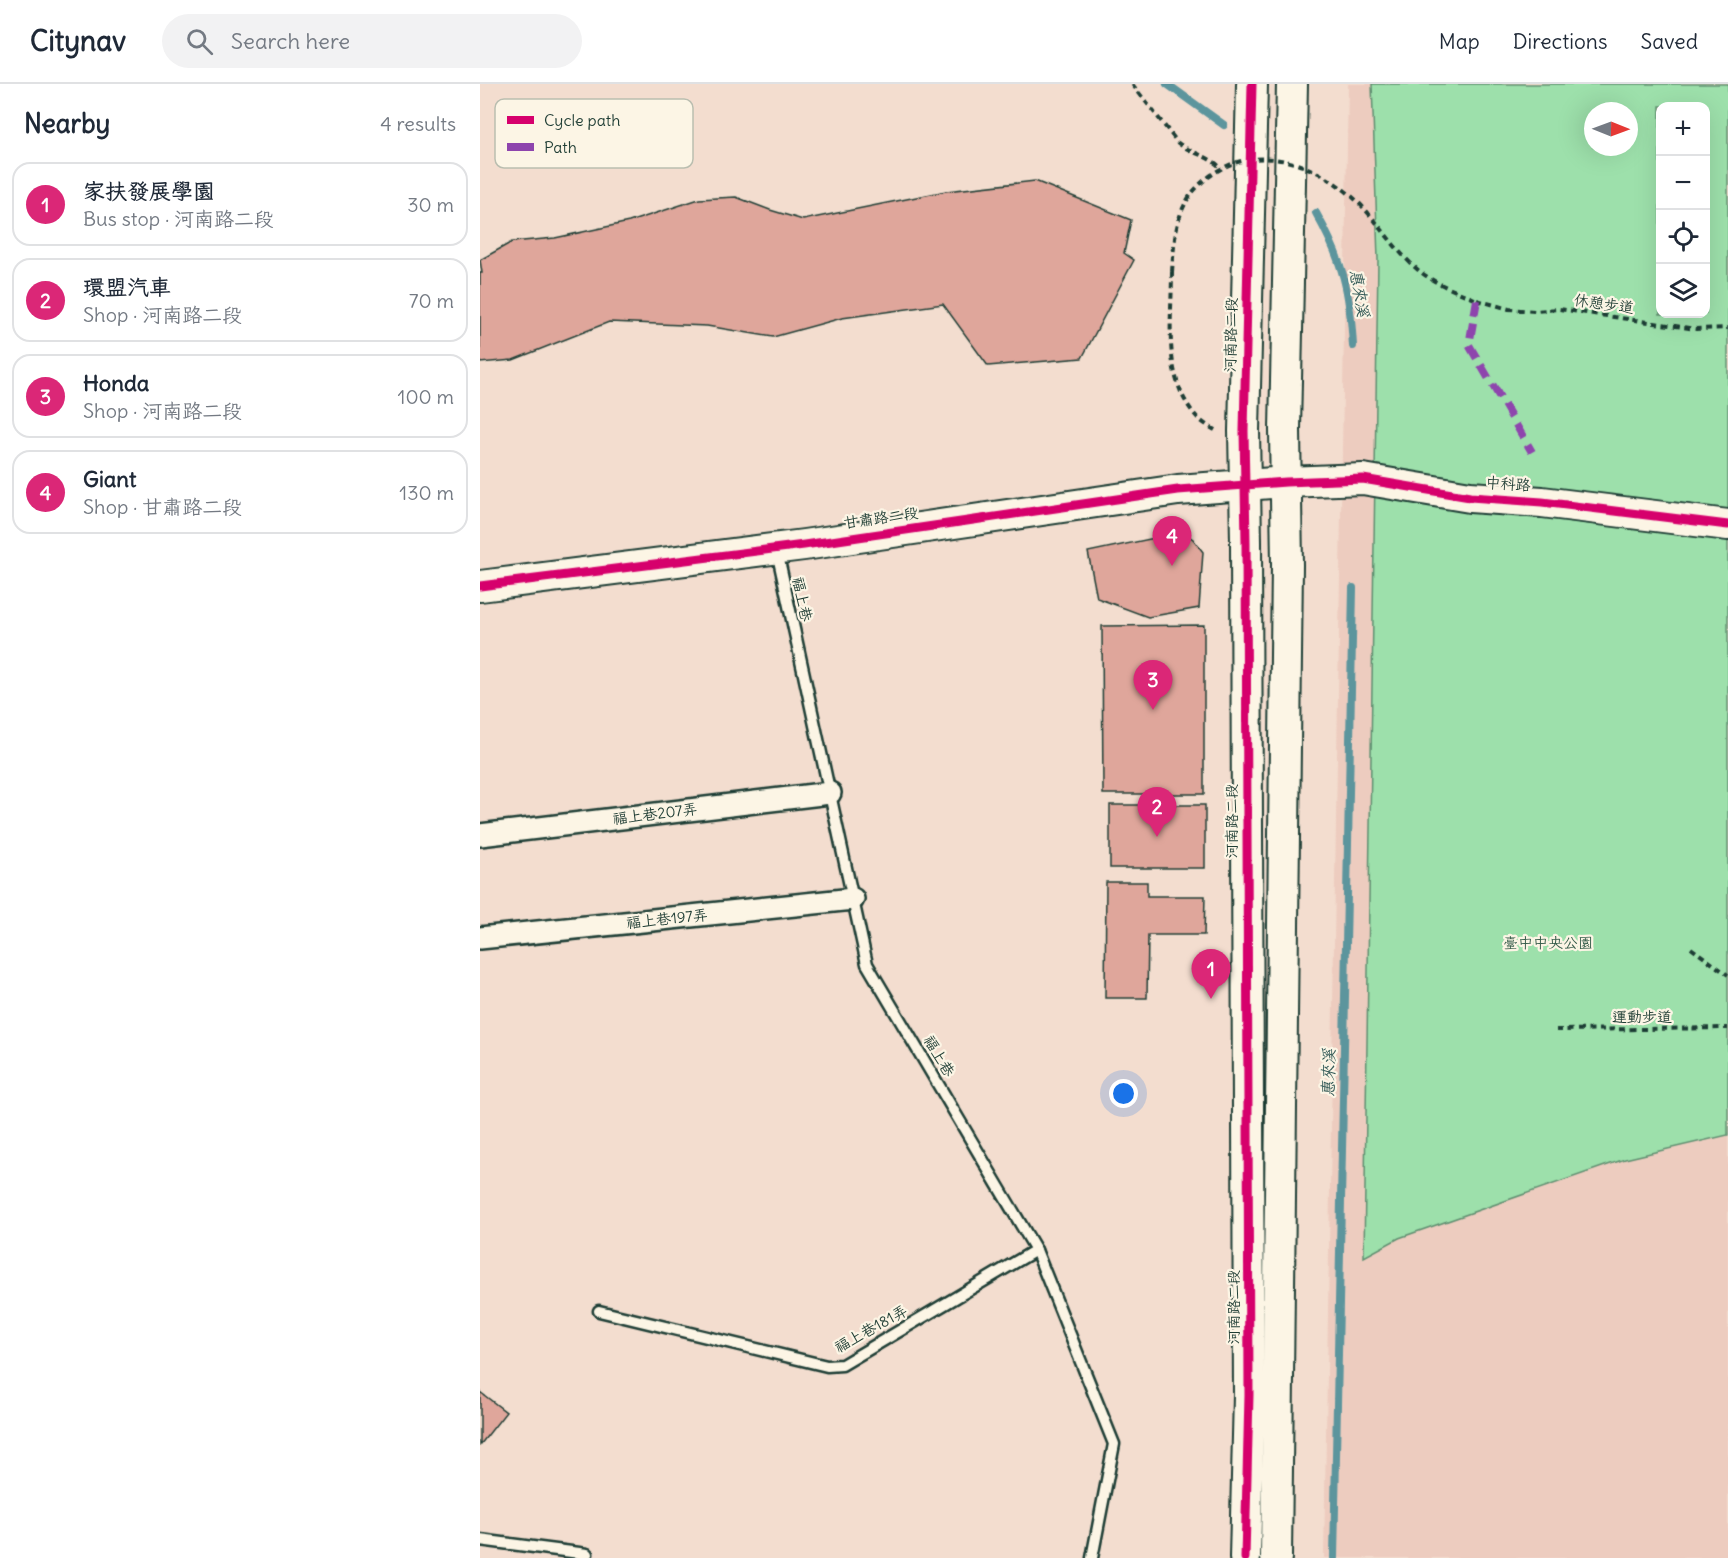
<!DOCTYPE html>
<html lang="en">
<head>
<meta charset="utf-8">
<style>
	:root { --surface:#fff; --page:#f2f2f3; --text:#1f2937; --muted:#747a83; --line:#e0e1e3; --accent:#db2777 }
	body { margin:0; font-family:Delius,"LXGW WenKai TC",sans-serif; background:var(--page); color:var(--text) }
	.controls { position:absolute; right:18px; top:18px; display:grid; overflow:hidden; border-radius:12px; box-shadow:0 6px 24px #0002 }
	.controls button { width:54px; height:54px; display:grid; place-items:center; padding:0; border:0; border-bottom:2px solid var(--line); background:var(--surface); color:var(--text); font:30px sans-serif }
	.compass { position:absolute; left:1104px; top:18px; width:54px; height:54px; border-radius:50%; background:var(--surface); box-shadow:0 6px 24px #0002; rotate:91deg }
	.you { position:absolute; left:644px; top:1010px; width:21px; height:21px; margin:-15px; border:4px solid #fff; border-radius:50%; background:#1a73e8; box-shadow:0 0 0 9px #1a73e833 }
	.badge { display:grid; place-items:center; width:39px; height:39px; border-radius:50%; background:var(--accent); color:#fff; font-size:20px; font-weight:700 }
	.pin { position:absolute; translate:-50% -50px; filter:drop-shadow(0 2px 3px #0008) }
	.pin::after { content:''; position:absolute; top:32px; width:21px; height:18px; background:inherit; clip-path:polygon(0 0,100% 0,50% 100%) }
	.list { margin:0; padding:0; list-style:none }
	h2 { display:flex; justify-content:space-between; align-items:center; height:78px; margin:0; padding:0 24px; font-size:26px }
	h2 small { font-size:20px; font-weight:400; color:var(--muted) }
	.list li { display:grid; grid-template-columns:39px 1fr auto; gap:18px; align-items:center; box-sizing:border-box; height:84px; margin:0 12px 12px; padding:0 12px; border:2px solid var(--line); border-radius:18px }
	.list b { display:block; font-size:22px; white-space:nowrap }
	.list p { margin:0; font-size:20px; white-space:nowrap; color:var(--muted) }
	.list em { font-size:20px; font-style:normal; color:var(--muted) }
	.icon { flex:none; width:33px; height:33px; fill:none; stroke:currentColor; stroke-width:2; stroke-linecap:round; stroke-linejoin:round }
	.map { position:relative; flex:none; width:1248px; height:1474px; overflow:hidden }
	header { display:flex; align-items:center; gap:36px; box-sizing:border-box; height:84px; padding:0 30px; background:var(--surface); border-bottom:2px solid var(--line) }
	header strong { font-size:28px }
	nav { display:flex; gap:33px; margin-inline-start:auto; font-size:21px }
	.search { width:420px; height:54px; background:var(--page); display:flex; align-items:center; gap:15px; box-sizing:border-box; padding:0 21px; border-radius:33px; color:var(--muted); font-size:22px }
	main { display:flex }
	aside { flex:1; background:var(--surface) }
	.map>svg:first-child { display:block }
	.built { fill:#edccbf; fill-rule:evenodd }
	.green { fill:#9de0ab; stroke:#5e8e70; stroke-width:1.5; fill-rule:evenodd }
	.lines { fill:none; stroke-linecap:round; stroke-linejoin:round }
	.stream { stroke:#5b959d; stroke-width:8 }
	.building { fill:#dfa69b; stroke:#1f3d34; stroke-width:1.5 }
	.lane-casing { stroke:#1f3d34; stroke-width:15 }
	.street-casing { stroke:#1f3d34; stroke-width:26 }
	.secondary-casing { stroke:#1f3d34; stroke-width:34 }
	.path { stroke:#1f3d34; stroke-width:4; stroke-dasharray:6 4.5; stroke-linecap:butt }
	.lane { stroke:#fcf5e5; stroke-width:10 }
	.street { stroke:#fcf5e5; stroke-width:21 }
	.secondary { stroke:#fcf5e5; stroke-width:30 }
	.path-bridge { stroke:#1f3d34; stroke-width:4; stroke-dasharray:6 4.5; stroke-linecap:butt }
	.quiet { stroke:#8e44ad; stroke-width:8; stroke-dasharray:15 8; stroke-linecap:butt }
	.cycleway-casing { stroke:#fcf5e5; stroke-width:13 }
	.cycleway { stroke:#d6006c; stroke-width:9 }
	.labels { text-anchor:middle; stroke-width:4.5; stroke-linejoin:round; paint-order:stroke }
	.street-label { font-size:15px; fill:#1f3d34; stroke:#fcf5e5 }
	.park-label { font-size:15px; fill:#385e4c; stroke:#fcf5e5 }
	.water-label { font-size:16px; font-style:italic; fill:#335a57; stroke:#fcf5e5 }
	.key { fill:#fcf5e5; stroke:#babeb0; stroke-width:1.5 }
	.key-label { font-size:16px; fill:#1f3d34 }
</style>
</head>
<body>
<header>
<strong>Citynav</strong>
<div class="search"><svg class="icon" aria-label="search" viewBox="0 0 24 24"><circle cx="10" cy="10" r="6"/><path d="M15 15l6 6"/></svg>Search here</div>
<nav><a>Map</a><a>Directions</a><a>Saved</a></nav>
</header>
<main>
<aside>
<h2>Nearby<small>4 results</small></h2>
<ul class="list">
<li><span class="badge">1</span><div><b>家扶發展學園</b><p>Bus stop · 河南路二段</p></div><em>30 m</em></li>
<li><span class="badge">2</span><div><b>環盟汽車</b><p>Shop · 河南路二段</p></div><em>70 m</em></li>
<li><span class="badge">3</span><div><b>Honda</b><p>Shop · 河南路二段</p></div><em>100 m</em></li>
<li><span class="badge">4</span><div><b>Giant</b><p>Shop · 甘肅路二段</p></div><em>130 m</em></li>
</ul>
</aside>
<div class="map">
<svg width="1248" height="1474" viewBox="0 0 1248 1474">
	<rect width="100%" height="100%" fill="#f3ddcf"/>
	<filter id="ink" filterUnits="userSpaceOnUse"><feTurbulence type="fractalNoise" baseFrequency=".0167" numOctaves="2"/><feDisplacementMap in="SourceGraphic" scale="12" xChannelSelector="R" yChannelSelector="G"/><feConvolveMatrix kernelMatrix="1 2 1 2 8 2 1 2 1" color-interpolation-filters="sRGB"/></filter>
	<g filter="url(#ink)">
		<path class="built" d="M868,0H1248V1474H844ZM1180,22H1226V230H1180ZM1113,27H1149V63H1113Z"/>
		<path class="green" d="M892,0H1248V1051L1145,1075L919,1154L884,1173L898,175ZM1180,22H1226V230H1180ZM1113,27H1149V63H1113Z"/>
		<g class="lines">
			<g class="stream">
				<polyline points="687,0 744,41"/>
				<path d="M836,129C863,177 870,207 873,262"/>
				<polyline points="854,1474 873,504"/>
			</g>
		</g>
		<g class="building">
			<polygon points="555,97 651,136 644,169 654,176 602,274 508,282 463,220 362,234 293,253 227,242 129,238 33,276 0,279 0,189 2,189 0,176 32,158 75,154 149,138 219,115 256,113 290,126 323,136 466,107"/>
			<polygon points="703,448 713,455 723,468 719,524 668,533 617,514 608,468"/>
			<polygon points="724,541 724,710 623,710 622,542"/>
			<rect x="630" y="721" width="95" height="63"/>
			<polygon points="626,798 667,798 667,812 725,812 724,851 668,851 667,914 625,914"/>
			<polygon points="0,1308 26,1328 0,1361"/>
		</g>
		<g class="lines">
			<defs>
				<g id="lane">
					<polyline points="297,467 387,880 556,1166 634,1360 612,1474"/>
					<polyline points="119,1227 347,1282 362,1281 556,1166"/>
					<polyline points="0,1456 107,1470"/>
				</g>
				<g id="street">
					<polyline points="0,751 350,709"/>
					<polyline points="0,854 373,815"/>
				</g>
				<g id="secondary">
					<polyline points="0,502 324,461 698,406 806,398 883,395 990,413 1062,418 1248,441"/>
					<polyline points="765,1474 769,1311 766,458 764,347 772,0"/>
					<polyline points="796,1474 807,481 805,346 812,0"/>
				</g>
			</defs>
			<use href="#lane" class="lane-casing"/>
			<use href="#street" class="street-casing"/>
			<use href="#secondary" class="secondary-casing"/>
			<g class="path">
				<path d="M652,0L698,59C712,70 729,71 742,85"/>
				<path d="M692,188C692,236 682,293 716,332C721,338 728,342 735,346"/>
				<polyline points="997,216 1029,225 1055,227 1079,225 1216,245 1248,244"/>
				<polyline points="1211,864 1248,891"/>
				<polyline points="1076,946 1248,944"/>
			</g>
			<use href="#lane" class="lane"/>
			<use href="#street" class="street"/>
			<use href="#secondary" class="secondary"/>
			<path class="path-bridge" d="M692,188C695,143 697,111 739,86C791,56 855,89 889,130C905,148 918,169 937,185C954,200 977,207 997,216"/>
			<polyline class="quiet" points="997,216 989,261 1052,368"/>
			<defs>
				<g id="cycleway">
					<polyline points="0,502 324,461 698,406 806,398 883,395 990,413 1062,418 1248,441"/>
					<polyline points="765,1474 769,1311 766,458 764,347 772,0"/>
				</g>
			</defs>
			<use href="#cycleway" class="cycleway-casing"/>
			<use href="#cycleway" class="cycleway"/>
		</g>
	</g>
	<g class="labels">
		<g class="street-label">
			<text transform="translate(1124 220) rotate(8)" y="5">休憩步道</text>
			<text transform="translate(751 251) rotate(-89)" y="5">河南路二段</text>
			<text transform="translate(1028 400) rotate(4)" y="5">中科路</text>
			<text transform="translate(401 434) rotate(-8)" y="5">甘肅路二段</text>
			<text transform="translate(322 515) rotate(78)" y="5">福上巷</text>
			<text transform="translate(175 730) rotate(-7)" y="5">福上巷207弄</text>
			<text transform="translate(752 737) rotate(-90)" y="5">河南路二段</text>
			<text transform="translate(187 835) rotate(-6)" y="5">福上巷197弄</text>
			<text x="1162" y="938">運動步道</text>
			<text transform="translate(459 972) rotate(59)" y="5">福上巷</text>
			<text transform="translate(754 1223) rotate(-90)" y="5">河南路二段</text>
			<text transform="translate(391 1245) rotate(-29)" y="5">福上巷181弄</text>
		</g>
		<g class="park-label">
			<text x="1068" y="864">臺中中央公園</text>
		</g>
		<g class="water-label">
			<text transform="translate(880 209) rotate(80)" y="6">惠來溪</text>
			<text transform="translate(848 989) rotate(-89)" y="6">惠來溪</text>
		</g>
	</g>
	<rect x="15" y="15" width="198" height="69" rx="9" class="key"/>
	<rect x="27" y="32" width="27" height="8" fill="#d6006c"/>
	<rect x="27" y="59" width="27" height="8" fill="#8e44ad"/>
	<g class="key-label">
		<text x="64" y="42">Cycle path</text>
		<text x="64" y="69">Path</text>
	</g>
</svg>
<div class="controls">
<button>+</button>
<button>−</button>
<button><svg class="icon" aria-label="locate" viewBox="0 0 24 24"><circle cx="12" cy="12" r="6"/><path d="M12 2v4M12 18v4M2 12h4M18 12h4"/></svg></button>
<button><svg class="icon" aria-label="layers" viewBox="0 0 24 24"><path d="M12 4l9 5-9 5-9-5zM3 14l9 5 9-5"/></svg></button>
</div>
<svg class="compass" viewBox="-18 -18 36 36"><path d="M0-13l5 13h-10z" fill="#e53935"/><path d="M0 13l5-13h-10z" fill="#747a83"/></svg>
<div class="you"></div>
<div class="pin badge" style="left:731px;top:915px">1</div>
<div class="pin badge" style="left:677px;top:753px">2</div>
<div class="pin badge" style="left:673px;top:626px">3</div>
<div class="pin badge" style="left:692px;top:482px">4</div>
</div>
</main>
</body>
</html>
